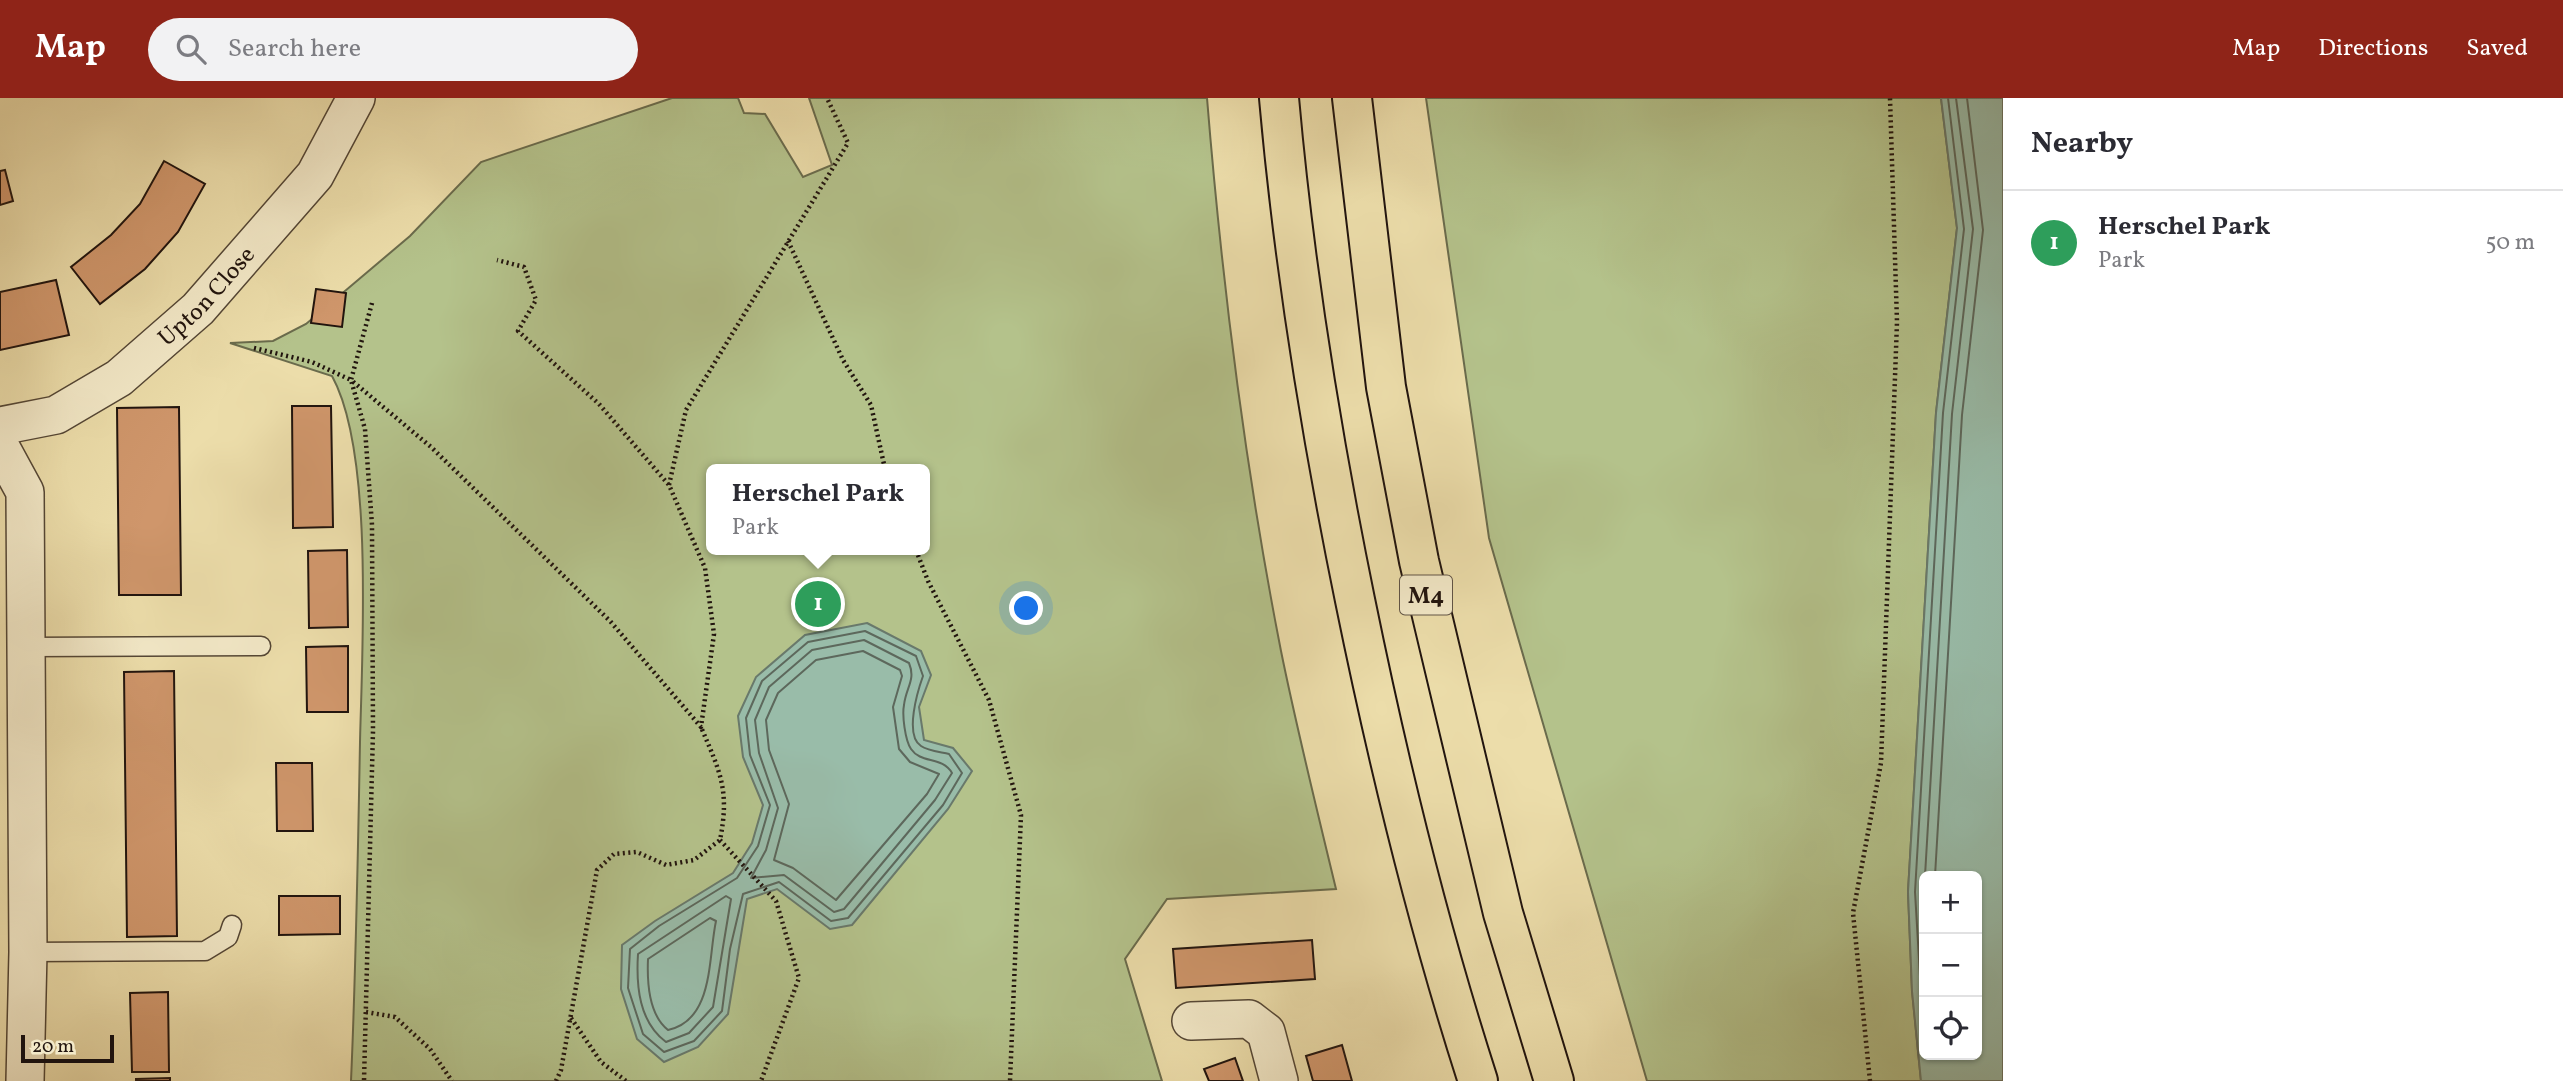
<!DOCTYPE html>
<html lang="en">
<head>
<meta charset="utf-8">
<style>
	:root { --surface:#fff; --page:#f2f2f3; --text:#2b2b33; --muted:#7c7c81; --line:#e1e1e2; --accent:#8f2418 }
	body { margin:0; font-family:Vollkorn,serif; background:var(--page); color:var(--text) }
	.controls { position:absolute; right:21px; bottom:21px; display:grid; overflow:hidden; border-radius:10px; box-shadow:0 2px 5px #0004 }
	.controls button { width:63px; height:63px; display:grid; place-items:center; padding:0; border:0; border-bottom:2px solid var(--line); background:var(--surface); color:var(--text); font:35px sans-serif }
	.scale { position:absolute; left:21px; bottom:18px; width:93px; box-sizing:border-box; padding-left:7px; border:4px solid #21140e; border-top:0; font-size:19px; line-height:24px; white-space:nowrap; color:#21140e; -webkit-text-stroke:5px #f3e9c8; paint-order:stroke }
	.you { position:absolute; left:1027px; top:511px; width:24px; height:24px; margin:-18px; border:5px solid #fff; border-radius:50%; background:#1a73e8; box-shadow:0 0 0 10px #1a73e833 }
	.badge { display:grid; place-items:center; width:46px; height:46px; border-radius:50%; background:var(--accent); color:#fff; font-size:23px; font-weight:700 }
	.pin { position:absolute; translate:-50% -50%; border:4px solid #fff; box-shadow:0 2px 7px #0006 }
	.popup { position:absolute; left:706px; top:366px; width:224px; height:91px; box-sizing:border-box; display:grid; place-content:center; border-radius:10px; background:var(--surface); filter:drop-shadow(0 2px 5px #0005); font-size:23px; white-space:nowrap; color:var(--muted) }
	.popup b { font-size:26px; color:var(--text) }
	.popup::after { content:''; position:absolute; left:50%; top:100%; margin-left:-14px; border:14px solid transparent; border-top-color:var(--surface) }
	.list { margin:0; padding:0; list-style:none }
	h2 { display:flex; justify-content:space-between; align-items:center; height:91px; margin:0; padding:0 28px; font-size:30px }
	h2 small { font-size:23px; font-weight:400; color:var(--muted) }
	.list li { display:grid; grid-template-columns:46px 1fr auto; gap:21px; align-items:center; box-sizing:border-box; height:105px; padding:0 28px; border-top:2px solid var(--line) }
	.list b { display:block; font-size:26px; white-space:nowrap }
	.list p { margin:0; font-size:23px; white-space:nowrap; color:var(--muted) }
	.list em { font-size:23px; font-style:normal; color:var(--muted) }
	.icon { flex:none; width:38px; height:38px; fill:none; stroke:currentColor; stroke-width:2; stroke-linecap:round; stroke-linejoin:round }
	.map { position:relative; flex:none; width:2003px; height:983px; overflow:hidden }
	header { display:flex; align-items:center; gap:42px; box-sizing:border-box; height:98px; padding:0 35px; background:var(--accent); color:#fff }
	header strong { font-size:33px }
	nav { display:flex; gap:38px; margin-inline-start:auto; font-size:24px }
	.search { width:490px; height:63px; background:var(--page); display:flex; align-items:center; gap:18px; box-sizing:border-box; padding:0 24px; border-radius:38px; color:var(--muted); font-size:26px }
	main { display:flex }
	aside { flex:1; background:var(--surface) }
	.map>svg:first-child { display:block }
	.green { fill:#b4c28b; stroke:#6a6b4c; stroke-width:2; fill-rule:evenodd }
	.water { fill:#99bca9; stroke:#69796b; stroke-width:2; fill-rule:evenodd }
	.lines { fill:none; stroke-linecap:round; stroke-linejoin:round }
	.shore { stroke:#5d685c; stroke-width:2 }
	.building { fill:#cf966b; stroke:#21140e; stroke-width:2 }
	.lane-casing { stroke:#544635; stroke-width:21 }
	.street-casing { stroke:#544635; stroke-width:40 }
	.highway-casing { stroke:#21140e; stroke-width:42 }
	.path { stroke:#21140e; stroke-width:4.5; stroke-dasharray:2 3.5; stroke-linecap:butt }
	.lane { stroke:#f3e9c8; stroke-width:18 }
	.street { stroke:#f3e9c8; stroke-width:37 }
	.highway { stroke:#ecddaa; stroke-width:38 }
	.labels { text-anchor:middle; stroke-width:7; stroke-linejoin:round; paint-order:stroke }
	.shield { fill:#f3e9c8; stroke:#605446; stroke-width:2 }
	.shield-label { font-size:23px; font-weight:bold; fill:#21140e }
	.street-label { font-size:24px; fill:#21140e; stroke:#f3e9c8 }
</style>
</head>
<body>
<header>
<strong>Map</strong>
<div class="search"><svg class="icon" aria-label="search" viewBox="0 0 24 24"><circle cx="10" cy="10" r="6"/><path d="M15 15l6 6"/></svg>Search here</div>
<nav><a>Map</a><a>Directions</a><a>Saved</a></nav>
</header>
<main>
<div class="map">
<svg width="2003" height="983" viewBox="0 0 2003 983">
	<rect width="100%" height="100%" fill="#ecddaa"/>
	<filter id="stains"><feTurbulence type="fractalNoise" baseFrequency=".00286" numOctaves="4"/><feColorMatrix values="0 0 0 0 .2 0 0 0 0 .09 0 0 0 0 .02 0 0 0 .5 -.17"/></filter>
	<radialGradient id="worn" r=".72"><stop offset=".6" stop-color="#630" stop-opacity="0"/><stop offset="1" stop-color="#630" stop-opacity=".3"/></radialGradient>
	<g class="green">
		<path d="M672,0H738L744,15L765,16L803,79L832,67L809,0H1207C1222,185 1245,370 1281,553C1297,632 1317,712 1336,791L1167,801L1125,861L1162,983H351C356,870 358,757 360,644C362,553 374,354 332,278L230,245L273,243L306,226L410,138L481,64ZM711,371H925V452H711Z"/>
		<polygon points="1426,0 1941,0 1957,130 1936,315 1908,794 1912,893 1921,983 1647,983 1489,440"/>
	</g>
	<g class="water">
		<path d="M1941,0H2003V983H1921L1912,893L1908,794L1936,315L1957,130ZM1924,778H1977V957H1924Z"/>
		<polygon points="867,525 921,553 931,577 919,609 924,642 953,650 972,673 948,711 852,827 830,831 777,791 747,801 728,916 698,949 664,964 637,941 621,891 622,847 655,823 733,775 752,745 763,707 743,659 738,618 756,579 805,537"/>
	</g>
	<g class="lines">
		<g class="shore">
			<path d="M865,533L916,558L923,578C918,592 904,637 921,648C928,653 941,654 949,656L962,675L943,707L848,820L831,823L779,784L743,796L730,851L722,913L694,943L664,954L643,936L628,890L630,851L659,828L737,780L758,748L770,707L750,657L746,620L762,583L808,544Z"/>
			<path d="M864,542L909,565C916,582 906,589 904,607C902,617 905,642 911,651C921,666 942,658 952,675L935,702L844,811L834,814L784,777L751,780L766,752L778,710L759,655L755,622L769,589L812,552Z"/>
			<polygon points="863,553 900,572 902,578 893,609 899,651 910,664 939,676 927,696 836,802 793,770 774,762 789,706 769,652 766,622 778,595 816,562"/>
			<polyline points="1925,778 1952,316 1973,131 1956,0"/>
			<polyline points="1935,778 1962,317 1983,132 1967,0"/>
			<path d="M726,798L731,801L713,909L689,935L666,944C639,924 636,888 638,856Z"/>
			<path d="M710,820L716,823C708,860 714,922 668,932C649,917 647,884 648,861Z"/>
			<polyline points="1924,945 1915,794 1943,315 1964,131 1948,0"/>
		</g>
	</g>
	<g class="building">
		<polygon points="164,63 205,86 178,134 145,171 100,206 71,169 111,137 140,106"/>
		<polygon points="5,72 13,103 0,107 0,73"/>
		<polygon points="56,182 69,237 0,252 0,194"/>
		<polygon points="316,191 346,195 342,229 311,225"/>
		<polygon points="292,308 331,308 333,429 293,430"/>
		<polygon points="179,309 181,497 119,497 117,310"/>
		<polygon points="347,452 348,529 309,530 308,453"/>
		<polygon points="348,548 348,614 307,614 306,549"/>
		<polygon points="174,573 177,838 127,839 124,574"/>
		<polygon points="276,665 312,665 313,733 277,733"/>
		<polygon points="279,798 340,798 340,836 279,837"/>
		<polygon points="1312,842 1315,881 1176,890 1173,851"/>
		<polygon points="168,894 169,974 132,974 130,895"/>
		<polygon points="1342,947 1352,983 1313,983 1306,958"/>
		<polygon points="1235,960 1243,983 1209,983 1204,971"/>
		<polygon points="170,980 170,983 136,983 136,981"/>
	</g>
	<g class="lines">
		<defs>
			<g id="lane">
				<polyline points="28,549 261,548"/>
				<polyline points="28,854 205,853 228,839 232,827"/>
			</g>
			<g id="street">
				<path id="s1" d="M0,328L56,317L119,280L198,211L315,77L356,0"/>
				<polyline points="0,348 25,394 28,854 25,983"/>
				<polyline points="1191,923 1249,921 1266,934 1279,983"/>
			</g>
			<g id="highway">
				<path d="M1279,0C1294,169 1321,336 1355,502C1388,664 1427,825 1478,983"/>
				<polyline points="1352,0 1386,289 1419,463 1503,815 1554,983"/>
			</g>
		</defs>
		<use href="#lane" class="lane-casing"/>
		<use href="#street" class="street-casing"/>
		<use href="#highway" class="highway-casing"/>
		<g class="path">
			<polyline points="788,143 843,262 871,307 885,371"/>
			<polyline points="372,205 351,282 431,349 610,523 701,629 714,536 705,470 669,387 599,306 518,233 536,202 524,169 497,162"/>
			<polyline points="254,250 312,264 351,282 365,331 372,427 373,633 364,983"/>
			<polyline points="669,387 686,312 848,45 827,0"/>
			<polyline points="916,452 928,483 989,602 1021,717 1010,983"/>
			<polyline points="720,742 776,803 799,880 761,983"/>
			<polyline points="366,914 395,919 430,951 452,983"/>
			<polyline points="571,920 601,964 626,983"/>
			<path d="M556,983L561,972L597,772L614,756L637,754L666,767L694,762L720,742C730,692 720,674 701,629"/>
			<polyline points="1870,983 1853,815 1881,665 1897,224 1890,0"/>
		</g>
		<use href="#lane" class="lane"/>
		<use href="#street" class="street"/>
		<use href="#highway" class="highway"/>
	</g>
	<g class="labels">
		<rect class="shield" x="1400" y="477.5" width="52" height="39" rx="5"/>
		<g class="shield-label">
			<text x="1426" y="505">M4</text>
		</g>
		<g class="street-label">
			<text dy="8" stroke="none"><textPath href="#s1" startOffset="250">Upton Close</textPath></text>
		</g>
	</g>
	<rect width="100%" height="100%" filter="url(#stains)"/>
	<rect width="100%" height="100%" fill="url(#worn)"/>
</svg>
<div class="controls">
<button>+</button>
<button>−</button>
<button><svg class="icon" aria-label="locate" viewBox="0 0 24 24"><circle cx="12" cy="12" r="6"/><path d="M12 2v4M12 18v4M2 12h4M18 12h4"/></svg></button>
</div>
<div class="scale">20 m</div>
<div class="you"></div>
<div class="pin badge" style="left:818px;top:506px;background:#2e9e5b">1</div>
<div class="popup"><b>Herschel Park</b>Park</div>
</div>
<aside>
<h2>Nearby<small></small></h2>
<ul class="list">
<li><span class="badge" style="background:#2e9e5b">1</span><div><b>Herschel Park</b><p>Park</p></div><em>50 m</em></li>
</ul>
</aside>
</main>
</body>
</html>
